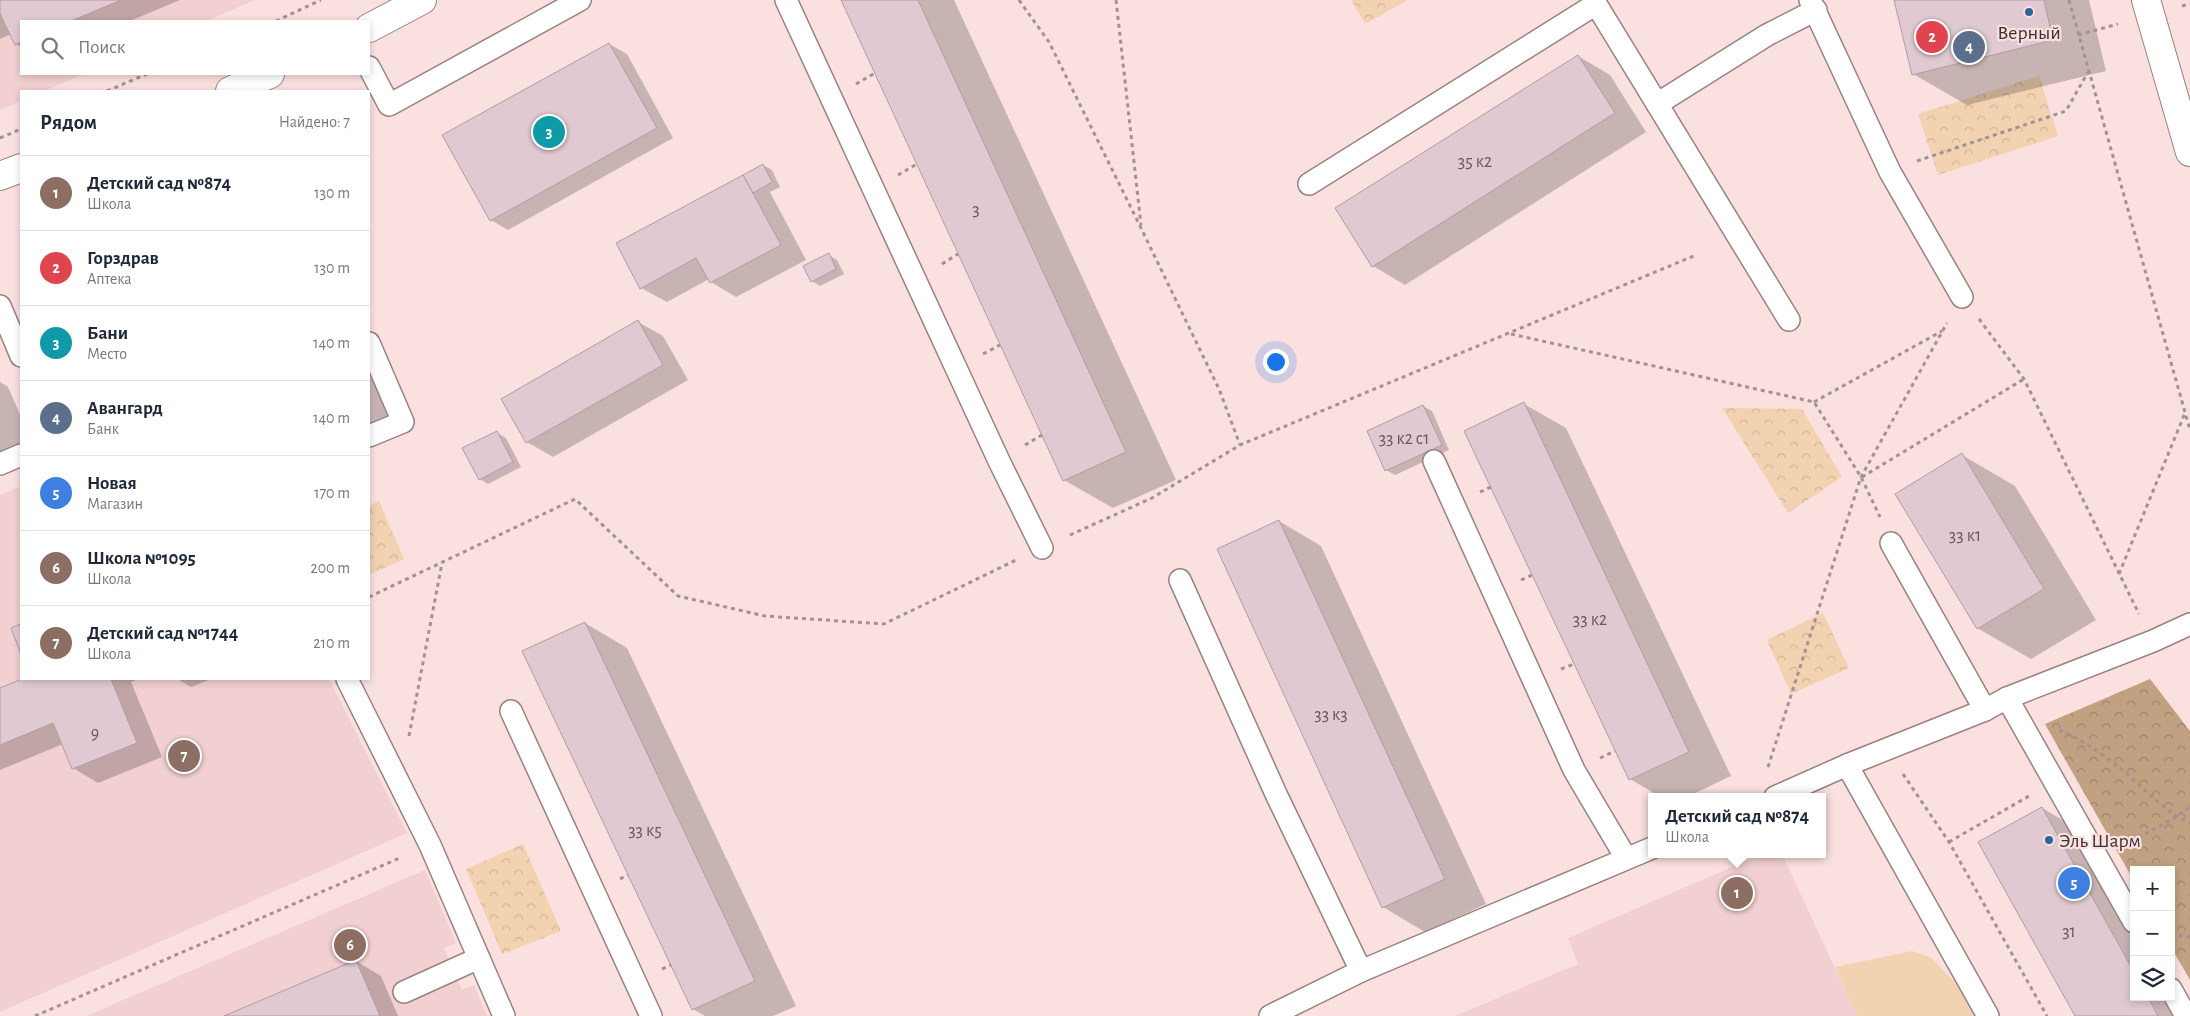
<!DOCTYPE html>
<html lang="ru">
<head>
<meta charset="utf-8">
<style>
	:root { --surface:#fff; --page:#f2f2f3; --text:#1f2937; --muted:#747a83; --line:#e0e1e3; --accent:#111827 }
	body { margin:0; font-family:"Alegreya Sans",sans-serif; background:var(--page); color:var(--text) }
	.controls { position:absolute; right:15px; bottom:15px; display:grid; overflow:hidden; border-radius:0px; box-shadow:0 2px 8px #0003 }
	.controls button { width:45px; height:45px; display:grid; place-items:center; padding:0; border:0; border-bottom:1px solid var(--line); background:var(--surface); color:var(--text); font:25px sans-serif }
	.you { position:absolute; left:1275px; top:361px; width:18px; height:18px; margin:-12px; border:4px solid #fff; border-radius:50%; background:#1a73e8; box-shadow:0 0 0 8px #1a73e833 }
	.badge { display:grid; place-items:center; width:32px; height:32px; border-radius:50%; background:var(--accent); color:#fff; font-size:16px; font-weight:700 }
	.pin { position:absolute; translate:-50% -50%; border:2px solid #fff; box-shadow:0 1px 5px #0006 }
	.popup { position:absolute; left:1648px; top:793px; width:178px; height:65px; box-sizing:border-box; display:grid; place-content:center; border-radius:0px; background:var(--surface); filter:drop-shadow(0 1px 4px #0005); font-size:16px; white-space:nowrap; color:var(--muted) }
	.popup b { font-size:19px; color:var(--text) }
	.popup::after { content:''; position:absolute; left:50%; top:100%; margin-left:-10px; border:10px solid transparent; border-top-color:var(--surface) }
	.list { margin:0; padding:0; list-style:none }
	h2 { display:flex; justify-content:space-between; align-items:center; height:65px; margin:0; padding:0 20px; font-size:21px }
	h2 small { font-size:16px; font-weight:400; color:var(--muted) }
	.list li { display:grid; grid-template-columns:32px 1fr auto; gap:15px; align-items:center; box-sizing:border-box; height:75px; padding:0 20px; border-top:1px solid var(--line) }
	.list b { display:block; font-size:19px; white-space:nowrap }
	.list p { margin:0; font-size:16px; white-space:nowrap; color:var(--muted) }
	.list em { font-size:16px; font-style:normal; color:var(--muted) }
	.icon { flex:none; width:28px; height:28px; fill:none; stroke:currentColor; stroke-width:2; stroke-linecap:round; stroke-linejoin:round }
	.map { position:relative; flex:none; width:2190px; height:1016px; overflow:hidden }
	.search { position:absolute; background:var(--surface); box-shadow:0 2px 8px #0003; left:20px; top:20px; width:350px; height:55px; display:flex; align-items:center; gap:12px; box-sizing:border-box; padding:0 18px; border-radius:0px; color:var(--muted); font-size:19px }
	.panel { position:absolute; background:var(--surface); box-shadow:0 2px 8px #0003; left:20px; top:90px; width:350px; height:590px; border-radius:0px }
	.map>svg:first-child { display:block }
	.built { fill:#f2cfd0 }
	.grass { fill:#f3d2b2 }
	.forest { fill:url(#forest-crowns) }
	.park { fill:url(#park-crowns) }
	.shadow { fill:#0003 }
	.building { fill:#e1c9d2; stroke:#b19ba4 }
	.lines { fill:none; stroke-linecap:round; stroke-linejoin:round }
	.service-casing { stroke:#9a8182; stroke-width:24 }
	.minor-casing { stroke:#9a8182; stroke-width:30 }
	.secondary-casing { stroke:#9a8182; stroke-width:30 }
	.path { stroke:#a49191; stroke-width:3; stroke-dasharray:4 4; stroke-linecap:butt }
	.service { stroke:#fff; stroke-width:21 }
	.minor { stroke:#fff; stroke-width:28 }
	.secondary { stroke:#fff; stroke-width:28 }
	.poi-dot { fill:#2b659c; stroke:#fbe0e0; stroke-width:2 }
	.labels { text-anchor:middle; stroke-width:4.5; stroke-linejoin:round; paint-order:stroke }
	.number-label { font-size:18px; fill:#66585b }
	.poi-label { font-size:20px; fill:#3d3333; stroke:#fbe0e0 }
</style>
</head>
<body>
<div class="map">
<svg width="2190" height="1016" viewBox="0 0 2190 1016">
	<defs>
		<pattern id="forest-crowns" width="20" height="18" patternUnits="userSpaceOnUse" patternTransform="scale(1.25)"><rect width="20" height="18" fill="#c1a181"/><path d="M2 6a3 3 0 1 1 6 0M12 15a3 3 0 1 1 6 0" fill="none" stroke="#9e846a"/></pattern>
		<pattern id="park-crowns" width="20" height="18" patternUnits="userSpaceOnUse" patternTransform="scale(1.25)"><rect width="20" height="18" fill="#f3d2b2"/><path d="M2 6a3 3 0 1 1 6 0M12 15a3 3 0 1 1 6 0" fill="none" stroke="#d1b59a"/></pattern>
	</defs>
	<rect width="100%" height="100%" fill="#fbe0e0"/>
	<g class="built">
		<polygon points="0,0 255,0 206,21 21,21 21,74 84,74 44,91 21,91 21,101 0,110"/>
		<polygon points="21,486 21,679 329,679 407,833 0,1012 0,495"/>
		<polygon points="1762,854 1782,854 1857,1016 1455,1016 1578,964 1568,938"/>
		<polygon points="425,870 456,943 444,948 462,990 474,985 487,1016 86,1016"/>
	</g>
	<polygon class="grass" points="1912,951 1932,958 1958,986 1975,1016 1857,1016 1835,967"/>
	<polygon class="forest" points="2150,679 2190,731 2190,980 2171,947 2171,870 2134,870 2134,881 2045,724"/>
	<g class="park">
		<polygon points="1351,0 1408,0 1365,24"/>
		<polygon points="2039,76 2058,136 1938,175 1918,114"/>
		<polygon points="1722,408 1802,409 1842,477 1788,513"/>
		<polygon points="379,501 404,559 369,575 369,506"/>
		<polygon points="1823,613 1849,668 1791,694 1767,640"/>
		<polygon points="523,844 561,931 502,954 466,869"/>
	</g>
	<g class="shadow">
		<polygon points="0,0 180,0 130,21 21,21 21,47 16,44 11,34 0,39"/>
		<polygon points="842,0 954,0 1176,480 1113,508 1064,480"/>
		<polygon points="1895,0 2089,0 2106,71 1967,105 1913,74"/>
		<polygon points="609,44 627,54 673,138 508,230 491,220"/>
		<polygon points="1578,56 1610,75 1646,132 1405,285 1373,266 1337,209"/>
		<polygon points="763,165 772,170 780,187 770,192 806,260 736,297 711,282 709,279 667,302 641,288 617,244"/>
		<polygon points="829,255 837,260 844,274 820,286 812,281"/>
		<polygon points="638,322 663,336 688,380 553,457 527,442"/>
		<polygon points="369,338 402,419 369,432"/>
		<polygon points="0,382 8,387 21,417 21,449 0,458"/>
		<polygon points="1524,404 1566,428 1731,776 1687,797 1661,797 1630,779"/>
		<polygon points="1423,406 1432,411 1449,450 1395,475 1386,470"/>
		<polygon points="497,433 506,438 521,467 488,484 480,479"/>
		<polygon points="1962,455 2015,486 2096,620 2031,659 1977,628"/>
		<polygon points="1279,521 1321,546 1486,904 1425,932 1383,907"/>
		<polygon points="585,623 627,648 796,1006 773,1016 705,1016 693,1009"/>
		<polygon points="25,679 138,679 131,682 162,757 98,783 73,768 63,744 0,770 0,689"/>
		<polygon points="177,679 211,679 191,687"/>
		<polygon points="2042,808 2092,837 2134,913 2134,997 2171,997 2190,1016 2076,1016"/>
		<polygon points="356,961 381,976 398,1016 227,1016"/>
	</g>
	<g class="building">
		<polygon points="0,0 121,0 71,21 21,21 21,42 15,45 0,14"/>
		<polygon points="841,0 918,0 1126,452 1063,481"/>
		<polygon points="1894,0 2044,0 2053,40 1912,75"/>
		<polygon points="609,43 657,128 490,221 442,135"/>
		<polygon points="1578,55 1615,113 1372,267 1335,208"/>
		<polygon points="763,164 772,182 753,193 743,175"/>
		<polygon points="743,175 781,245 710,283 696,258 640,289 616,243"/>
		<polygon points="829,253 836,269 811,282 803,266"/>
		<polygon points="638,320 663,365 526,443 501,399"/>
		<polygon points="1524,402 1689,752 1629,780 1464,431"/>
		<polygon points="1423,405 1442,445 1385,471 1367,431"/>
		<polygon points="497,431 513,462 479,480 462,448"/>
		<polygon points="1962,453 2044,589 1977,629 1895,494"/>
		<polygon points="1279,520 1445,879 1382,908 1217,549"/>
		<polygon points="585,622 755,981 692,1010 522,651"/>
		<polygon points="21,624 21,654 11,628"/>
		<polygon points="22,679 111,679 137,743 72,769 53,723 0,745 0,688"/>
		<polygon points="2042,807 2134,972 2134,997 2148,997 2158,1016 2075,1016 1978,842"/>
		<polygon points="356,960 380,1016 224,1016"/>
	</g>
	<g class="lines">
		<defs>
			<g id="service">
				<polyline points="786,0 999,461 1042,548"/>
				<polyline points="1810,0 1890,172 1962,297"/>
				<polyline points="369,67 389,105 580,0"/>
				<polyline points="1657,104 1767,35 1816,10"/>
				<polyline points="1309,184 1596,4 1789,320"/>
				<polyline points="0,306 21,356"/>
				<polyline points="369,343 403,422 369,436"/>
				<polyline points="1434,461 1574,770 1626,858"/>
				<polyline points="0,464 21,455"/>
				<polyline points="1891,543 1985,710"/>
				<polyline points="1180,580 1276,794 1361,971"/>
				<polyline points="347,679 430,845 504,1016"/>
				<polyline points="2007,698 2134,922"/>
				<polyline points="511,711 651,1016"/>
				<polyline points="1847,765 1988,1016"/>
				<polyline points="1775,797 1847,765 1985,710 2007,698 2153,641 2190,624"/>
				<polyline points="2171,989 2186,1016"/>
				<polyline points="404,992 479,958"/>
				<polyline points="1270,1016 1361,971 1652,848"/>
			</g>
			<g id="minor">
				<polyline points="369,28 422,0"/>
				<polyline points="230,91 270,74"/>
				<polyline points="0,176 21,168"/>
			</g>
			<polyline id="secondary" points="2146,0 2190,152"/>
		</defs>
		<use href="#service" class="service-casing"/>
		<use href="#minor" class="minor-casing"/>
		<use href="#secondary" class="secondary-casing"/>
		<g class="path">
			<polyline points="1019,0 1049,42 1141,228 1219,389 1240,445"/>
			<polyline points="1116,0 1141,225"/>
			<polyline points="2069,0 2190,430"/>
			<polyline points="2182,6 2190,4"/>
			<polyline points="276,21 321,0"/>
			<polyline points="2078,35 2118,24"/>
			<polyline points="856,84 875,73"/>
			<polyline points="107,91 147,74"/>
			<polyline points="0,138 21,129"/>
			<polyline points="1917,161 2066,111 2088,72"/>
			<polyline points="898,175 917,164"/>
			<polyline points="942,264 958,254"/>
			<polyline points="1979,319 2024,379 2139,614"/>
			<polyline points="1511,334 1814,402 1861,477 1880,517"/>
			<polyline points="983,354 1000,345"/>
			<polyline points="1814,402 1942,331"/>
			<polyline points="1025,445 1042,435"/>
			<polyline points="1862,477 2024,379"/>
			<polyline points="1480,492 1491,487"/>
			<polyline points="1070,535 1152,498 1240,445 1696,255"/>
			<polyline points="2119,574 2185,413"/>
			<polyline points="1521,580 1532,575"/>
			<polyline points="369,597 575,499 678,596 765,616 884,624 1016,560"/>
			<polyline points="1561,669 1574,664"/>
			<path d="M2059,730C2081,739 2103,754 2121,769C2144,787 2163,812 2190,823"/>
			<polyline points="409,736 442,563"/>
			<polyline points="1600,758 1615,751"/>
			<polyline points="1768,767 1861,477 1947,323"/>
			<polyline points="1903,774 1949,842 2047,1016"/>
			<polyline points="1949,842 2029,796"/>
			<polyline points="2124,846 2176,817 2190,807"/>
			<polyline points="620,879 628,875"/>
			<polyline points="2171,934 2190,937"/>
			<polyline points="662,969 671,965"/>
			<polyline points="35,1016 402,857"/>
		</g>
		<use href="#service" class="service"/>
		<use href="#minor" class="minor"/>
		<use href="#secondary" class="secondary"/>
	</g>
	<g class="poi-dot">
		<circle cx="2029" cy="12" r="5"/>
		<circle cx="2049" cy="840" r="5"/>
	</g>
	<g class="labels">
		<g class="number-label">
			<text x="1475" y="167">35 к2</text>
			<text x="976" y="215">3</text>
			<text x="1404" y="444">33 к2 с1</text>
			<text x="1965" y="541">33 к1</text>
			<text x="1590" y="625">33 к2</text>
			<text x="1331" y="720">33 к3</text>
			<text x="95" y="739">9</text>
			<text x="645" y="836">33 к5</text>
			<text x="2069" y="937">31</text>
		</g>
		<g class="poi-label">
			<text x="2029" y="39">Верный</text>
			<text x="2059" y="847" text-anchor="start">Эль Шарм</text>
		</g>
	</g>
</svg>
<div class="controls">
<button>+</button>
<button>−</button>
<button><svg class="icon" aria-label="layers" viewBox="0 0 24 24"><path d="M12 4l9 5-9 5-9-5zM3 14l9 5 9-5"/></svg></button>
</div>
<div class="you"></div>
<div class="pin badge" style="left:1737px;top:893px;background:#8d6e63">1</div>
<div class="popup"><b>Детский сад №874</b>Школа</div>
<div class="pin badge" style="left:1932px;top:37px;background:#e0444e">2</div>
<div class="pin badge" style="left:549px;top:132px;background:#0f9aa8">3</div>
<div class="pin badge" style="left:1969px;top:47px;background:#5c6f8a">4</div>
<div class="pin badge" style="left:2074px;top:883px;background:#3f7fe0">5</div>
<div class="pin badge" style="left:350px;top:945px;background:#8d6e63">6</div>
<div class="pin badge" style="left:184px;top:756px;background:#8d6e63">7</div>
<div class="search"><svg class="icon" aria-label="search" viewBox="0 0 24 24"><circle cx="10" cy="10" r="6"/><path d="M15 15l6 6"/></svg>Поиск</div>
<section class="panel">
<h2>Рядом<small>Найдено: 7</small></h2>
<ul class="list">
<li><span class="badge" style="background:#8d6e63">1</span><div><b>Детский сад №874</b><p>Школа</p></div><em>130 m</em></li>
<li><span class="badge" style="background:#e0444e">2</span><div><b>Горздрав</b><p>Аптека</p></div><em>130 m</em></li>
<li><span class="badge" style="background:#0f9aa8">3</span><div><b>Бани</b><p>Место</p></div><em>140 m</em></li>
<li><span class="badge" style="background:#5c6f8a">4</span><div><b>Авангард</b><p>Банк</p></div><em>140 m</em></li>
<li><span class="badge" style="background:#3f7fe0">5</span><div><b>Новая</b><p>Магазин</p></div><em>170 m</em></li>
<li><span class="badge" style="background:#8d6e63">6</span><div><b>Школа №1095</b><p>Школа</p></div><em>200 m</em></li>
<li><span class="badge" style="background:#8d6e63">7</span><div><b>Детский сад №1744</b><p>Школа</p></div><em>210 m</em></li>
</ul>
</section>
</div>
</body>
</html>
